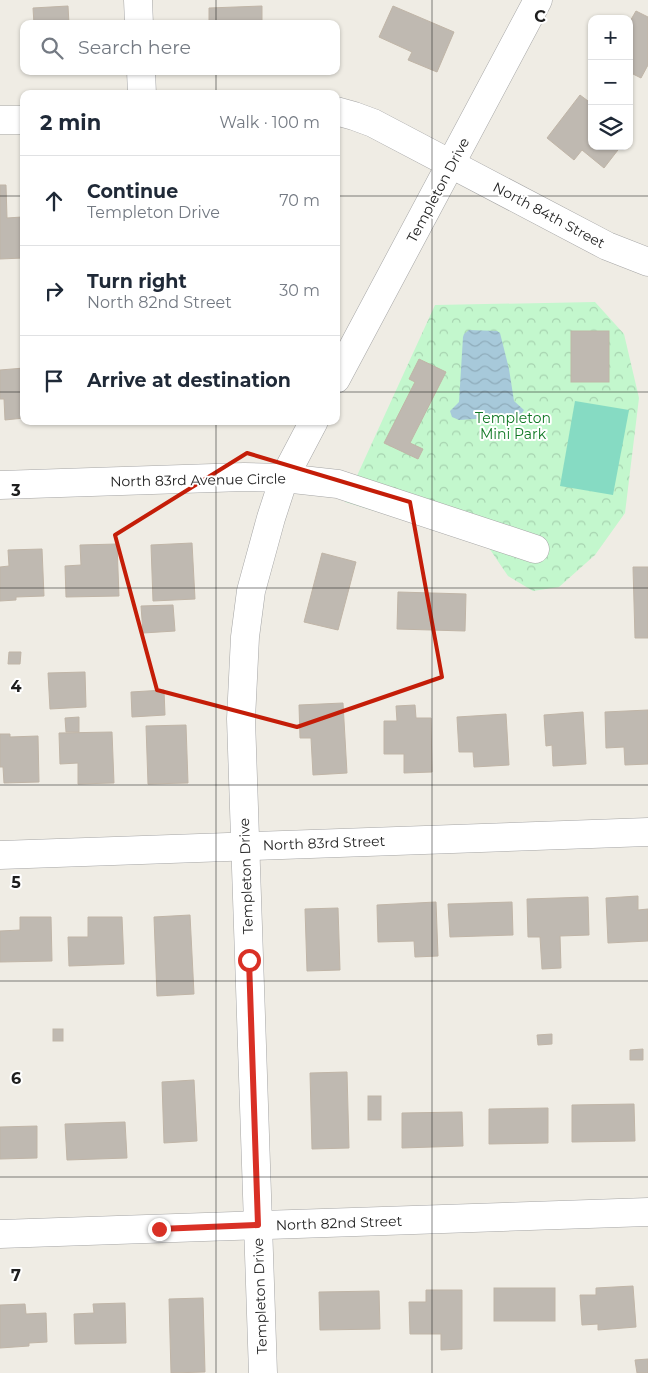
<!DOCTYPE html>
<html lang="en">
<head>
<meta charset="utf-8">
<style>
	:root { --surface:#fff; --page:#f2f2f3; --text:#1f2937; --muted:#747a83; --line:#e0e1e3 }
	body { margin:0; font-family:Montserrat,sans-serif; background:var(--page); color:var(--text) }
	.controls { position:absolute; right:15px; top:15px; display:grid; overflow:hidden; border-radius:10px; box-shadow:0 1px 4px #0004 }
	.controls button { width:45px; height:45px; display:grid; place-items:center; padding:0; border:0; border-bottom:1px solid var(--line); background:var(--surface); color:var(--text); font:25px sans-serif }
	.stop { position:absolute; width:15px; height:15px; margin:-11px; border:4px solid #d93025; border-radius:50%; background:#fff }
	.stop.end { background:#d93025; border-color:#fff; box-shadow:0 1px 5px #0008 }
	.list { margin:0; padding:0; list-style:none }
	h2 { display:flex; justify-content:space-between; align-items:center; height:65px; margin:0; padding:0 20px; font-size:21px }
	h2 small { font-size:16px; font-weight:400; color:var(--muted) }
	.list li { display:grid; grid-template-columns:32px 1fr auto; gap:15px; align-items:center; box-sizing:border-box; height:90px; padding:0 20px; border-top:1px solid var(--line) }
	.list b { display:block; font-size:19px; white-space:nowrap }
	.list p { margin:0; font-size:16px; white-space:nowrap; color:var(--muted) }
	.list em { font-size:16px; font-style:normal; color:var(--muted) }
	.icon { flex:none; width:28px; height:28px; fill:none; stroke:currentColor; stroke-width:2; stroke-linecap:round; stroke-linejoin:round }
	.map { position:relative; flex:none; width:648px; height:1373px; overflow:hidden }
	.search { position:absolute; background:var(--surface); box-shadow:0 1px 4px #0004; left:20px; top:20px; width:320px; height:55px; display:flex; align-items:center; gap:12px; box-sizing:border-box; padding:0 18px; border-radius:10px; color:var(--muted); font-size:19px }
	.panel { position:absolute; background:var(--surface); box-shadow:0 1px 4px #0004; left:20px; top:90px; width:320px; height:335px; border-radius:10px }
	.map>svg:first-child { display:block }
	.park { fill:url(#park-crowns) }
	.pitch { fill:#86dbc3 }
	.water { fill:url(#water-waves) }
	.building { fill:#bfb9b1; stroke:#c0b5a7 }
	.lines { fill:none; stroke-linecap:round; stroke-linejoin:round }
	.minor-casing { stroke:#a5a5a5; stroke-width:29 }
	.minor { stroke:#fff; stroke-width:28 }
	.route { stroke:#d93025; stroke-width:6 }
	.marked { fill:none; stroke:#c41d08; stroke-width:4; stroke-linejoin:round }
	.grid { fill:none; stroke:#1e1e1e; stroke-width:1; stroke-opacity:0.55 }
	.labels { text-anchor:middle; stroke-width:4; stroke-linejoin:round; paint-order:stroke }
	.street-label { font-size:14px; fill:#1e1e1e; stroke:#fff }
	.park-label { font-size:14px; fill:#107824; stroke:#fff }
	.grid-label { font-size:16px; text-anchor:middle; font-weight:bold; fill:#1e1e1e; stroke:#fff; stroke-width:4; stroke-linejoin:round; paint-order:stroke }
</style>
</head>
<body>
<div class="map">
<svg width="648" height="1373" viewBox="0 0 648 1373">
	<defs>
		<pattern id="park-crowns" width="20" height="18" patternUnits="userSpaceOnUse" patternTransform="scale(1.25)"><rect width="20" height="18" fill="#c3f7cd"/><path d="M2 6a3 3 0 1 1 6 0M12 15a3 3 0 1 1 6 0" fill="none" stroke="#a7d3b0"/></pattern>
		<pattern id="water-waves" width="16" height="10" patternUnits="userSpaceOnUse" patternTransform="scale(1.25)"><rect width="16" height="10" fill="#a7c9da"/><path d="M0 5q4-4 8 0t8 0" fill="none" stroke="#8facbb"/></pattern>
	</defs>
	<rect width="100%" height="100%" fill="#efece4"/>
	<polygon class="park" points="595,302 624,334 639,398 625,513 595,555 559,587 533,591 508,576 487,545 345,502 435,305"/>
	<polygon class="pitch" points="575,401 629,410 613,495 560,486"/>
	<polygon class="water" points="469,330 497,331 500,333 509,369 514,401 524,410 520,416 459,420 452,417 450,411 459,402 463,337 464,334"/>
	<g class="building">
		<polygon points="68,6 69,24 34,24 33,8"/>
		<polygon points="262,6 262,24 209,24 209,8"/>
		<polygon points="393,6 454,32 437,72 408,60 412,52 379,37"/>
		<polygon points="636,11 648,17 648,65 641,78 629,72 629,23"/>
		<polygon points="580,95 592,104 592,146 621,146 604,168 582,150 574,160 547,138"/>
		<polygon points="0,185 6,185 7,218 22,217 23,258 0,259"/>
		<rect x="571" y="331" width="38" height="51"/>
		<polygon points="419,359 446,372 410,443 423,449 418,459 384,443 415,382 409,379"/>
		<polygon points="24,368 24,418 5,420 4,399 0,399 0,370"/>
		<polygon points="192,543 195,599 153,601 151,545"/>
		<polygon points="117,544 119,596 66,597 65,566 81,565 80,545"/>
		<polygon points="42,549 44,596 16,597 16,600 0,601 0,567 9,566 8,550"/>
		<polygon points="322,553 356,562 338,630 304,622"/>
		<polygon points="633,567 648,567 648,638 635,638"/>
		<polygon points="398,592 466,594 465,631 397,629"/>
		<polygon points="173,605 175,631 143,633 141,606"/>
		<polygon points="9,652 21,652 20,664 8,664"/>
		<polygon points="85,672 86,707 50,709 48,673"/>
		<polygon points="164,690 165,715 132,717 131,692"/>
		<polygon points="343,703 347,773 313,775 311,738 300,738 299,705"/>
		<polygon points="415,705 416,718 431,718 432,772 404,773 404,754 384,754 384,721 397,721 396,706"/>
		<polygon points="648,710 648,764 625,765 624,747 606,748 605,712"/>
		<polygon points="583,712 586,764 553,766 552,745 546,746 544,715"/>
		<polygon points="506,714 509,765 474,767 473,752 459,752 457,717"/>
		<polygon points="79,717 79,732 66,732 65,718"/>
		<polygon points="186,725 188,783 148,784 146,726"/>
		<polygon points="112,732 114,783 78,784 78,763 60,764 59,733"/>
		<polygon points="0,734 10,734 10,737 38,736 39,782 4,783 3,767 0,767"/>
		<polygon points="638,896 638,910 648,909 648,941 608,943 606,898"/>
		<polygon points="588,897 589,935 560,936 561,968 542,969 540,937 528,937 527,899"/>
		<polygon points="436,902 438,956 415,957 414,941 378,942 377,905"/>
		<polygon points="512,902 513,935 450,937 448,904"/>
		<polygon points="338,908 340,970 307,971 305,909"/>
		<polygon points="190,915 194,994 157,996 154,917"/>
		<polygon points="20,917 51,917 52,961 0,962 0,931 20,930"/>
		<polygon points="88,917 122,917 124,964 69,966 68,937 88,937"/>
		<rect x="53" y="1029" width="10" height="12"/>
		<polygon points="552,1034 552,1044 538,1045 537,1035"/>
		<polygon points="643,1049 643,1060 630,1060 630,1050"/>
		<polygon points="347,1072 349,1148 312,1149 310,1073"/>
		<polygon points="194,1080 197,1141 164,1143 162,1082"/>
		<rect x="368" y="1096" width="13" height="24"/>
		<polygon points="634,1104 635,1141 572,1142 572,1105"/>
		<polygon points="548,1108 548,1143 489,1144 489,1109"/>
		<polygon points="462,1112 463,1146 402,1148 402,1113"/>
		<polygon points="125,1122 127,1158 67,1160 65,1124"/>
		<polygon points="37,1126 37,1158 0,1159 0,1127"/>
		<polygon points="633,1286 636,1327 598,1330 598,1324 582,1325 580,1295 596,1295 596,1288"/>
		<rect x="494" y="1288" width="61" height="33"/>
		<polygon points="426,1290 462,1290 462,1349 441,1350 441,1334 410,1334 409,1302 426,1302"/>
		<polygon points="379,1291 380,1329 320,1330 319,1292"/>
		<polygon points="203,1298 205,1372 171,1373 169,1299"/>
		<polygon points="125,1303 126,1343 75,1344 74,1314 94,1313 93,1304"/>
		<polygon points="25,1304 26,1314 46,1313 47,1342 29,1343 29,1346 0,1348 0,1305"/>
		<polygon points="648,1359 648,1373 637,1373 635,1360"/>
	</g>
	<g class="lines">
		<defs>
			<g id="minor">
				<polyline points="138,0 139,24"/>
				<polyline points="141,71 142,94"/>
				<polyline points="336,111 354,116 373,123 607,246 648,262"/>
				<polyline points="0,120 24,120"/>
				<polyline points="336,379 538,0"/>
				<polyline points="0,485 244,477 284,478 338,484 535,549"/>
				<polyline points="0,855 648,832"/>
				<polyline points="0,1234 648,1212"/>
				<polyline points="263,1373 241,719 245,637 251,591 271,518 284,478 314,421"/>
			</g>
		</defs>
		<use href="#minor" class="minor-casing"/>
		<use href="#minor" class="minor"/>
	</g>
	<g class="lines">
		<polyline class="route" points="159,1229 258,1225 249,960"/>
	</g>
	<path class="marked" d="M247,453L410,502L442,677L297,727L157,690L115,535Z"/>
	<path class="grid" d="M216,0V24M432,0V1373M216,71V94M0,196H24M336,196H648M0,392H24M336,392H648M216,421V1373M0,588H648M0,785H648M0,981H648M0,1177H648"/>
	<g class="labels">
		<g class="street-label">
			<text transform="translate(438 190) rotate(-62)" y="5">Templeton Drive</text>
			<text transform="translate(549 215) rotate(28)" y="5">North 84th Street</text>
			<text transform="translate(198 480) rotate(-1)" y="5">North 83rd Avenue Circle</text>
			<text transform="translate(324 843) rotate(-2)" y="5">North 83rd Street</text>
			<text transform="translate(246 876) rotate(-92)" y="5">Templeton Drive</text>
			<text transform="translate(339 1223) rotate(-2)" y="5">North 82nd Street</text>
			<text transform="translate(260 1296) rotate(-92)" y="5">Templeton Drive</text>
		</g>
		<g class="park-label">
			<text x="513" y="423">Templeton<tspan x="513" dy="16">Mini Park</tspan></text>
		</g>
	</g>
	<g class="grid-label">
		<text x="540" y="22">C</text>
		<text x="16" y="496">3</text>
		<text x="16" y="692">4</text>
		<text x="16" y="888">5</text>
		<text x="16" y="1084">6</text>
		<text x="16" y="1281">7</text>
	</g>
</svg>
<div class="controls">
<button>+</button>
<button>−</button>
<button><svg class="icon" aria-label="layers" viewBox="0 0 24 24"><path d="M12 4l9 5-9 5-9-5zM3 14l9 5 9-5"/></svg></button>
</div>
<div class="stop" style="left:249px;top:960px"></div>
<div class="stop end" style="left:159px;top:1229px"></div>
<div class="search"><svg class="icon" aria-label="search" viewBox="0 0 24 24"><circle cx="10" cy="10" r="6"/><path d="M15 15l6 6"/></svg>Search here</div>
<section class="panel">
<h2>2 min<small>Walk · 100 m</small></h2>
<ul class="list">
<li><svg class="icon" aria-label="ahead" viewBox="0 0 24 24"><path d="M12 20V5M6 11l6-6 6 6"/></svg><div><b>Continue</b><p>Templeton Drive</p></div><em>70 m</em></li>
<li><svg class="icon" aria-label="right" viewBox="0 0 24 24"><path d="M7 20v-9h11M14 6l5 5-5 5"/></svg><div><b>Turn right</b><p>North 82nd Street</p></div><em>30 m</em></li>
<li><svg class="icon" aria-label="arrive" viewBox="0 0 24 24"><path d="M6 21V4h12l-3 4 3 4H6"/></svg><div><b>Arrive at destination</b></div></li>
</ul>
</section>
</div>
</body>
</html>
